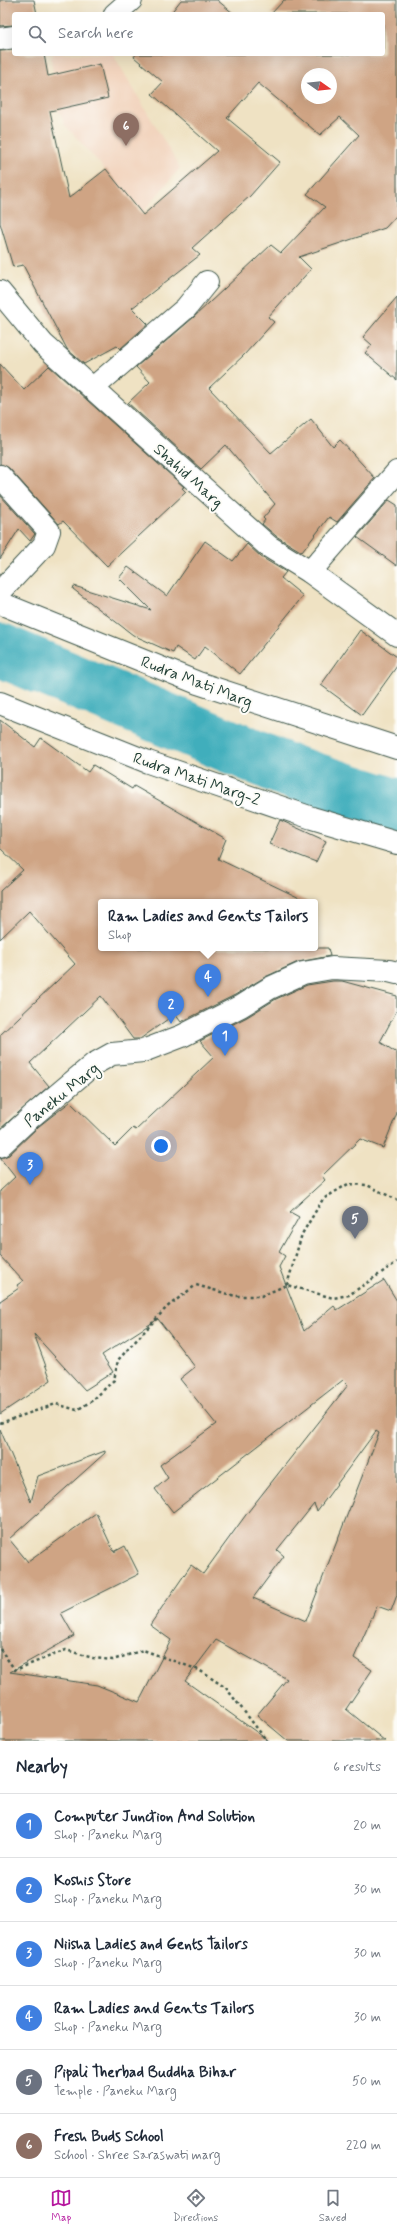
<!DOCTYPE html>
<html lang="en">
<head>
<meta charset="utf-8">
<style>
	:root { --surface:#fff; --page:#f6f6f7; --text:#1f2937; --muted:#747a83; --line:#e0e1e3; --accent:#b5179e }
	body { margin:0; font-family:Mynerve,sans-serif; background:var(--page); color:var(--text) }
	.compass { position:absolute; left:301px; top:68px; width:36px; height:36px; border-radius:50%; background:var(--surface); box-shadow:0 4px 16px #0002; rotate:105deg }
	.you { position:absolute; left:161px; top:1146px; width:14px; height:14px; margin:-10px; border:3px solid #fff; border-radius:50%; background:#1a73e8; box-shadow:0 0 0 6px #1a73e833 }
	.badge { display:grid; place-items:center; width:26px; height:26px; border-radius:50%; background:var(--accent); color:#fff; font-size:13px; font-weight:700 }
	.pin { position:absolute; translate:-50% -33px; filter:drop-shadow(0 1px 2px #0008) }
	.pin::after { content:''; position:absolute; top:21px; width:14px; height:12px; background:inherit; clip-path:polygon(0 0,100% 0,50% 100%) }
	.popup { position:absolute; left:98px; top:899px; width:220px; height:52px; box-sizing:border-box; display:grid; place-content:center; border-radius:4px; background:var(--surface); filter:drop-shadow(0 1px 3px #0005); font-size:13px; white-space:nowrap; color:var(--muted) }
	.popup b { font-size:15px; color:var(--text) }
	.popup::after { content:''; position:absolute; left:50%; top:100%; margin-left:-8px; border:8px solid transparent; border-top-color:var(--surface) }
	.list { margin:0; padding:0; list-style:none }
	h2 { display:flex; justify-content:space-between; align-items:center; height:52px; margin:0; padding:0 16px; font-size:17px }
	h2 small { font-size:13px; font-weight:400; color:var(--muted) }
	.list li { display:grid; grid-template-columns:26px 1fr auto; gap:12px; align-items:center; box-sizing:border-box; height:64px; padding:0 16px; border-top:1px solid var(--line) }
	.list b { display:block; font-size:15px; white-space:nowrap }
	.list p { margin:0; font-size:13px; white-space:nowrap; color:var(--muted) }
	.list em { font-size:13px; font-style:normal; color:var(--muted) }
	.icon { flex:none; width:22px; height:22px; fill:none; stroke:currentColor; stroke-width:2; stroke-linecap:round; stroke-linejoin:round }
	.map { position:relative; flex:none; width:397px; height:1741px; overflow:hidden }
	.search { position:absolute; background:var(--surface); box-shadow:0 4px 16px #0002; left:12px; right:12px; top:12px; height:44px; display:flex; align-items:center; gap:10px; box-sizing:border-box; padding:0 14px; border-radius:4px; color:var(--muted); font-size:15px }
	.sheet { height:436px; background:var(--surface) }
	nav { display:flex; justify-content:space-around; align-items:center; box-sizing:border-box; height:56px; border-top:1px solid var(--line); background:var(--surface); font-size:11px; color:var(--muted) }
	nav a { display:grid; justify-items:center; gap:2px }
	nav .on { color:var(--accent) }
	.map>svg:first-child { display:block }
	.built { fill:#f2d4be }
	.lines { fill:none; stroke-linecap:round; stroke-linejoin:round }
	.river { stroke:#40aebc; stroke-width:54 }
	.building { fill:#cfa484; fill-rule:evenodd }
	.street-casing { stroke:#3e5649; stroke-width:24 }
	.secondary-casing { stroke:#3e5649; stroke-width:24 }
	.path { stroke:#3e5649; stroke-width:2.5; stroke-dasharray:3 3; stroke-linecap:butt }
	.street { stroke:#fff; stroke-width:22 }
	.secondary { stroke:#fff; stroke-width:22 }
	.labels { text-anchor:middle; stroke-width:4; stroke-linejoin:round; paint-order:stroke }
	.street-label { font-size:16px; fill:#1f3d34; stroke:#fdfcf7 }
</style>
</head>
<body>
<div class="map">
<svg width="397" height="1741" viewBox="0 0 397 1741">
	<rect width="100%" height="100%" fill="#fdfcf7"/>
	<filter id="ink" filterUnits="userSpaceOnUse"><feTurbulence type="fractalNoise" baseFrequency=".025" numOctaves="2"/><feDisplacementMap in="SourceGraphic" scale="8" xChannelSelector="R" yChannelSelector="G"/><feConvolveMatrix kernelMatrix="1 2 1 2 8 2 1 2 1" color-interpolation-filters="sRGB"/></filter>
	<filter id="wash" filterUnits="userSpaceOnUse"><feTurbulence type="fractalNoise" baseFrequency=".012" numOctaves="4" result="noise"/><feDisplacementMap in="SourceGraphic" scale="16" xChannelSelector="R" yChannelSelector="G"/><feGaussianBlur stdDeviation="0.9" result="paint"/><feColorMatrix in="noise" values="0 0 0 0 0 0 0 0 0 0 0 0 0 0 0 0 0 1.4 0 .05"/><feComposite in="paint" operator="in"/></filter>
	<g filter="url(#wash)">
		<rect width="100%" height="100%" fill="#efe2c3"/>
		<polygon class="built" points="54,54 113,54 180,168 143,212 65,125 56,104 51,56"/>
		<g class="lines">
			<polyline class="river" points="0,650 286,770 397,806"/>
		</g>
		<g id="blocks">
			<g class="building">
				<polygon points="0,0 34,0 37,14 14,14 14,25 0,26"/>
				<polygon points="181,0 217,0 234,14 170,14"/>
				<path d="M284,0H397V215L385,228L299,257L311,269L268,317L274,322L244,355L209,388L271,453L311,419L333,447L340,440L375,478L337,522L329,517L302,552L276,536L262,524L265,520L263,518L275,504L226,445L201,469L128,403L150,382L136,367L194,317L271,245L281,253L325,207L307,194L359,135L340,117L320,135L258,83L227,118L280,162L250,196L192,248L200,255L132,308L148,324L120,349L117,346L84,364L67,349L23,265L13,267L0,223V51L14,50V54H44L48,76L100,64L108,98L50,111L69,198L106,169L143,215L217,151L152,94L163,82L134,57L136,54H383V14H271ZM307,74H331V98H307Z"/>
				<polygon points="397,297 397,380 365,353 372,345 363,337"/>
				<polygon points="0,364 24,390 49,366 184,487 182,488 186,492 107,566 63,521 59,524 9,468 0,464"/>
				<polygon points="0,495 35,534 30,541 19,529 0,559"/>
				<polygon points="389,500 397,505 397,566 357,537"/>
				<polygon points="205,541 233,561 247,544 261,557 286,572 281,578 303,596 240,674 205,646 195,660 176,647 173,653 133,635 73,589 74,586 151,610 119,578 128,567 167,596"/>
				<polygon points="360,630 397,657 397,666 362,715 321,685"/>
				<polygon points="0,720 35,747 41,738 88,772 93,765 132,789 134,786 226,839 218,859 308,902 101,902 101,948 328,948 330,956 298,962 265,977 235,995 181,1022 175,1014 140,1039 133,1039 101,996 30,1063 49,1086 0,1129 0,1035 75,964 29,911 0,939 0,891 23,870 0,848"/>
				<polygon points="280,820 326,841 316,862 269,844"/>
				<path d="M333,981H342L397,996V1010L380,1042L397,1053V1113L383,1148L360,1139L322,1176L325,1180L290,1212L299,1217L279,1252L285,1256L279,1267L304,1331L334,1306L337,1310L384,1280L397,1301V1595L391,1611L377,1606L354,1658L372,1670L346,1709L385,1741H288L257,1715L287,1679L216,1640L185,1681L269,1741H0V1429L31,1502L38,1476L105,1451V1453L9,1539L28,1562L96,1513L114,1552L125,1546L139,1574L61,1613L74,1636L10,1672L97,1685L139,1702L171,1640L150,1625L191,1565L203,1574L248,1512L348,1385L343,1380L173,1512L155,1489L168,1478L160,1465L216,1424L180,1379L195,1367L158,1319L102,1355L113,1372L85,1390L34,1334L51,1380L0,1414V1301L19,1288L17,1285L23,1281L0,1256V1191L15,1177L0,1158L9,1155L39,1126L70,1102L115,1146L133,1128L136,1130L214,1057L200,1041L247,1017L276,999L307,985ZM376,1431L379,1433L306,1621L253,1598L284,1556L277,1550L314,1504L317,1511Z"/>
			</g>
		</g>
	</g>
	<g filter="url(#ink)">
		<use href="#blocks" fill-opacity="0" stroke="#3e5649" stroke-width="1"/>
		<g class="lines">
			<defs>
				<g id="street">
					<polyline points="115,14 131,0"/>
					<polyline points="0,39 14,37"/>
					<polyline points="0,292 43,344 268,546 310,572 397,635"/>
					<polyline points="93,388 186,308 207,282"/>
					<polyline points="0,476 49,531 44,545 0,592"/>
					<polyline points="310,572 397,472"/>
					<polyline points="0,1146 31,1117 94,1064 112,1054 143,1051 182,1036 241,1006 270,988 303,973 332,968 389,971 397,973"/>
				</g>
				<g id="secondary">
					<polyline points="0,603 198,683 397,748"/>
					<polyline points="0,703 148,762 312,818 397,843"/>
				</g>
			</defs>
			<use href="#street" class="street-casing"/>
			<use href="#secondary" class="secondary-casing"/>
			<g class="path">
				<polyline points="287,1285 302,1234 323,1199 348,1184 367,1185 397,1200"/>
				<polyline points="0,1423 56,1404 77,1410 93,1400 114,1380 118,1360 167,1307 196,1285 235,1296 261,1296 287,1285 333,1298 349,1295 397,1262"/>
				<polyline points="0,1649 15,1670 66,1650 93,1658 113,1660 143,1650 199,1670 226,1688 267,1741"/>
			</g>
			<use href="#street" class="street"/>
			<use href="#secondary" class="secondary"/>
		</g>
	</g>
	<g class="labels">
		<g class="street-label">
			<text transform="translate(189 475) rotate(42)" y="6">Shahid Marg</text>
			<text transform="translate(197 681) rotate(21)" y="6">Rudra Mati Marg</text>
			<text transform="translate(197 778) rotate(19)" y="6">Rudra Mati Marg-2</text>
			<text transform="translate(61 1094) rotate(-39)" y="6">Paneku Marg</text>
		</g>
	</g>
</svg>
<svg class="compass" viewBox="-18 -18 36 36"><path d="M0-13l5 13h-10z" fill="#e53935"/><path d="M0 13l5-13h-10z" fill="#747a83"/></svg>
<div class="you"></div>
<div class="pin badge" style="left:225px;top:1056px;background:#3f7fe0">1</div>
<div class="pin badge" style="left:171px;top:1024px;background:#3f7fe0">2</div>
<div class="pin badge" style="left:30px;top:1185px;background:#3f7fe0">3</div>
<div class="pin badge" style="left:208px;top:997px;background:#3f7fe0">4</div>
<div class="popup"><b>Ram Ladies and Gents Tailors</b>Shop</div>
<div class="pin badge" style="left:355px;top:1239px;background:#6b7280">5</div>
<div class="pin badge" style="left:126px;top:146px;background:#8d6e63">6</div>
<div class="search"><svg class="icon" aria-label="search" viewBox="0 0 24 24"><circle cx="10" cy="10" r="6"/><path d="M15 15l6 6"/></svg>Search here</div>
</div>
<section class="sheet">
<h2>Nearby<small>6 results</small></h2>
<ul class="list">
<li><span class="badge" style="background:#3f7fe0">1</span><div><b>Computer Junction And Solution</b><p>Shop · Paneku Marg</p></div><em>20 m</em></li>
<li><span class="badge" style="background:#3f7fe0">2</span><div><b>Koshis Store</b><p>Shop · Paneku Marg</p></div><em>30 m</em></li>
<li><span class="badge" style="background:#3f7fe0">3</span><div><b>Niisha Ladies and Gents Tailors</b><p>Shop · Paneku Marg</p></div><em>30 m</em></li>
<li><span class="badge" style="background:#3f7fe0">4</span><div><b>Ram Ladies and Gents Tailors</b><p>Shop · Paneku Marg</p></div><em>30 m</em></li>
<li><span class="badge" style="background:#6b7280">5</span><div><b>Pipali Therbad Buddha Bihar</b><p>Temple · Paneku Marg</p></div><em>50 m</em></li>
<li><span class="badge" style="background:#8d6e63">6</span><div><b>Fresh Buds School</b><p>School · Shree Saraswati marg</p></div><em>220 m</em></li>
</ul>
</section>
<nav>
<a class="on"><svg class="icon" aria-label="map" viewBox="0 0 24 24"><path d="M3 6l6-2 6 2 6-2v14l-6 2-6-2-6 2zM9 4v14M15 6v14"/></svg>Map</a>
<a><svg class="icon" aria-label="directions" viewBox="0 0 24 24"><path d="M12 3l9 9-9 9-9-9zM9 14v-3h6M13 9l2 2-2 2"/></svg>Directions</a>
<a><svg class="icon" aria-label="saved" viewBox="0 0 24 24"><path d="M7 4h10v16l-5-4-5 4z"/></svg>Saved</a>
</nav>
</body>
</html>
